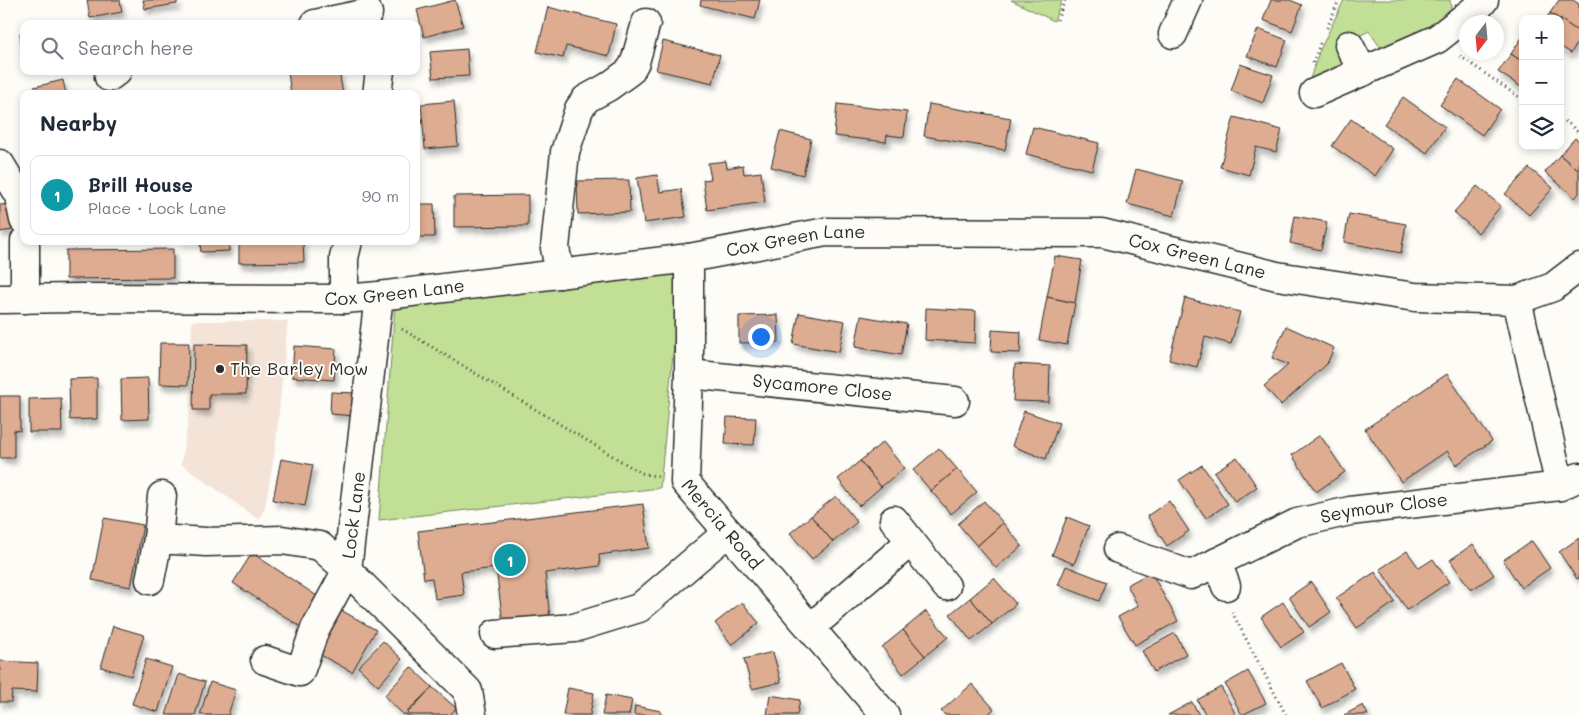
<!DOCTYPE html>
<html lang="en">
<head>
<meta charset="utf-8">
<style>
	:root { --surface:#fff; --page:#f2f2f3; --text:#1f2937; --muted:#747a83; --line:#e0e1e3; --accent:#2b2b2b }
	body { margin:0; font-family:Mali,sans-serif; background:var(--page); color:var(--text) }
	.controls { position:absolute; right:15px; top:15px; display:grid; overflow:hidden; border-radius:10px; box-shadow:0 2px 8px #0003 }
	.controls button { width:45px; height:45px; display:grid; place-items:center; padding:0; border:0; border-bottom:1px solid var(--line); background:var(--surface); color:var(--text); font:25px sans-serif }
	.compass { position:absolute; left:1459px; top:15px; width:45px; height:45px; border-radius:50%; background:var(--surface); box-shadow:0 2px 8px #0003; rotate:196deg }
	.you { position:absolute; left:760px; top:336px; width:18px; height:18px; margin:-12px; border:4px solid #fff; border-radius:50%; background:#1a73e8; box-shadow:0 0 0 8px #1a73e833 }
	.badge { display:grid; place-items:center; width:32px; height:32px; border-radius:50%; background:var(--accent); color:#fff; font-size:16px; font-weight:700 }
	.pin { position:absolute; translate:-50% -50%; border:2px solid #fff; box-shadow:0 1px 5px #0006 }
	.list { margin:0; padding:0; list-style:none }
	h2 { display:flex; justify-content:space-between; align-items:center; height:65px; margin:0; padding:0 20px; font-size:21px }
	h2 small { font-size:16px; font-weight:400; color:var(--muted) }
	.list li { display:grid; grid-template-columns:32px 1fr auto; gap:15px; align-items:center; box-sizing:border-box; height:80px; margin:0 10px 10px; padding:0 10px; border:1px solid var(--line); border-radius:10px }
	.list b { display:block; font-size:19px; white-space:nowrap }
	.list p { margin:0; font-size:16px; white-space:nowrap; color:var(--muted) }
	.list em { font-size:16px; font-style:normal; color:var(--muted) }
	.icon { flex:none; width:28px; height:28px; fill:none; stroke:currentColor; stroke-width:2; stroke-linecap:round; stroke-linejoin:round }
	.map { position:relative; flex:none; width:1579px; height:715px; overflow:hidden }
	.search { position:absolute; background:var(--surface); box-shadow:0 2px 8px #0003; left:20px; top:20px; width:400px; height:55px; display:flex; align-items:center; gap:12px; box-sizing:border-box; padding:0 18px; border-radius:10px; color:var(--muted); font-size:19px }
	.panel { position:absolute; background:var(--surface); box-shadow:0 2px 8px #0003; left:20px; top:90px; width:400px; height:155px; border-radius:10px }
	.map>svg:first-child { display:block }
	.built { fill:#f4e4d8 }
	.green { fill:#c2df96; stroke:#768560 }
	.building { fill:#deac90; stroke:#2b2b2b; filter:url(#shadow) }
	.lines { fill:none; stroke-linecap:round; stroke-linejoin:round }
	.minor-casing { stroke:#2b2b2b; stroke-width:31 }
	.path { stroke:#2b2b2b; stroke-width:3; stroke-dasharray:1 4; stroke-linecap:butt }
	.minor { stroke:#fdfcf7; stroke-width:28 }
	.poi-dot { fill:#2b2b2b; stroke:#fdfcf7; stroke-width:2 }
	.labels { text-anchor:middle; stroke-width:4; stroke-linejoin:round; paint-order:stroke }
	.street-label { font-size:18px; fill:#2b2b2b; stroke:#fdfcf7 }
	.poi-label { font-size:18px; fill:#2b2b2b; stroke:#fdfcf7; text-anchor:start }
</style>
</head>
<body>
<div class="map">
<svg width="1579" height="715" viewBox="0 0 1579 715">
	<defs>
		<filter id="shadow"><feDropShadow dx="3" dy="5.5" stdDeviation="2.5" flood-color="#0004"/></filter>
	</defs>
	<rect width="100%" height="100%" fill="#fdfcf7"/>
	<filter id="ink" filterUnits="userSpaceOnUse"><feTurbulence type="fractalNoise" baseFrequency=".02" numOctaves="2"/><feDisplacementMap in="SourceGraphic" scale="10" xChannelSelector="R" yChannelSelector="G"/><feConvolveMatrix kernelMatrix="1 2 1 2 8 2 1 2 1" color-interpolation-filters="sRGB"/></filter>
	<g filter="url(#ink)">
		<polygon class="built" points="192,321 288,321 275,451 265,507 259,520 181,464 189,414"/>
		<g class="green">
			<polygon points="1011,0 1062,0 1054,21"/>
			<polygon points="1344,0 1450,0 1451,9 1447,22 1390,54 1380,47 1369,31 1344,44 1347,65 1309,82 1319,52"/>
			<polygon points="681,271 660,488 379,520 395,304"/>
		</g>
		<g class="building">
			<polygon points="87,0 120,0 122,12 90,18"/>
			<polygon points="143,0 177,0 177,4 145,9"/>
			<polygon points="455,0 463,26 424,37 417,10"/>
			<polygon points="701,0 760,0 755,19 700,5"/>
			<polygon points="1271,0 1290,0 1302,5 1292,31 1263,20"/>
			<polygon points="1559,0 1573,0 1579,4 1579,32 1550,13"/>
			<polygon points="548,7 616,24 609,56 566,46 563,58 537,52"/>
			<polygon points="1550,13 1559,19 1546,19"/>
			<polygon points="1560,19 1579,32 1579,40 1571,53 1560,46"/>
			<polygon points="1258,29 1287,40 1277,67 1247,56"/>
			<polygon points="20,33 24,33 24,60 23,60"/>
			<polygon points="1523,36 1523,62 1511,54"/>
			<polygon points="663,41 720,55 713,83 656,70"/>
			<polygon points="467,49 469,76 433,78 430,52"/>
			<polygon points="1511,54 1523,62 1523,88 1498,72"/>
			<polygon points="1240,64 1273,75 1263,103 1231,91"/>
			<polygon points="293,71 339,71 343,94 291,94 288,72"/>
			<polygon points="1458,79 1500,109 1482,135 1440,105"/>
			<polygon points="63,80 66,94 36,94 34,87"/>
			<polygon points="1403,97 1445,127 1427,153 1384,124"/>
			<polygon points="454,101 458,146 425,149 421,104"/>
			<polygon points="837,104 907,112 904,137 887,135 886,142 834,136"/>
			<polygon points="929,104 1011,118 1005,150 924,136"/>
			<polygon points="1234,117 1282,130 1276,152 1256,147 1249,175 1220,167"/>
			<polygon points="1351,119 1393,149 1375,176 1332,146"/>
			<polygon points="1033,127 1099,143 1092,170 1026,154"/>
			<polygon points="780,131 811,139 803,175 771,167"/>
			<polygon points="1575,138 1579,141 1579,171 1560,155"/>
			<polygon points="1560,155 1579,171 1579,193 1575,198 1545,172"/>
			<polygon points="726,161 727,168 743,165 744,174 761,172 765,202 707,210 703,180 711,179 708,163"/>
			<polygon points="1529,168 1553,188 1529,215 1505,194"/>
			<polygon points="1136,169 1183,181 1174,216 1127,204"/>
			<polygon points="657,175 660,192 681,189 686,217 644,223 637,178"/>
			<polygon points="629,180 630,212 578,214 577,181"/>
			<polygon points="1477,186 1501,206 1478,233 1454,212"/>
			<polygon points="528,195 528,226 454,227 454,196"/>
			<polygon points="9,204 12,230 0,232 0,205"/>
			<polygon points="416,204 434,204 435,237 416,237"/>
			<polygon points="1349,214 1406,224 1401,253 1344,242"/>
			<polygon points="1295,216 1327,222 1321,250 1290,243"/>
			<polygon points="180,241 229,241 229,251 201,252 200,242"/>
			<polygon points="239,241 303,241 304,262 239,263"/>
			<polygon points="173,249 173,278 66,279 66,250"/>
			<polygon points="1055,256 1082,260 1075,303 1047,297"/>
			<polygon points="1047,297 1075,303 1067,345 1039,340"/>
			<polygon points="1185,298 1240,312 1231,344 1205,337 1197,367 1169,360"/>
			<polygon points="926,308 976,311 975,343 925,340"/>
			<polygon points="799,313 845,321 839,352 793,344"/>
			<polygon points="778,315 779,342 739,343 739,316"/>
			<polygon points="861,316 907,324 901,355 855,347"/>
			<polygon points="1286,326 1334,348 1327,364 1281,405 1264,386 1288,365 1272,358"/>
			<polygon points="992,330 1021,332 1020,353 991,352"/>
			<polygon points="160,343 189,343 188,385 159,384"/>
			<polygon points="194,344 247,345 246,394 209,394 209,410 193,410"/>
			<polygon points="294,346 336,349 334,380 292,377"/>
			<polygon points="1015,364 1050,366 1049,402 1013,401"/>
			<polygon points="1447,374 1492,441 1456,465 1447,451 1401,482 1365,429"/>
			<polygon points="97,378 97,419 70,420 69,379"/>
			<polygon points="148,378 149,419 122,420 121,379"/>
			<polygon points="331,392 356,393 355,416 330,414"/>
			<polygon points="0,396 20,396 20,431 14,430 14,458 0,458"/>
			<polygon points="61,398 62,432 29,432 29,399"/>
			<polygon points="1024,411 1059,423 1046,459 1012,446"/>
			<polygon points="727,417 756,418 754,445 725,444"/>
			<polygon points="1320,435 1345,472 1316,492 1292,455"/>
			<polygon points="883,442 904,468 881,487 860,461"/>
			<polygon points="939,448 957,469 931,491 913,470"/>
			<polygon points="1237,457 1257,487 1235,502 1214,472"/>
			<polygon points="281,459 313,465 305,506 273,500"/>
			<polygon points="860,461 881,487 859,506 838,479"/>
			<polygon points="1202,465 1228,504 1206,518 1179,480"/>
			<polygon points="957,469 977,492 951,514 931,491"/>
			<polygon points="836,496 857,522 833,542 811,516"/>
			<polygon points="984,501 1003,523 977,546 958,524"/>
			<polygon points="1169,501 1189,531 1167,546 1147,516"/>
			<polygon points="643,504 649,548 599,555 600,566 545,573 550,618 503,624 496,568 461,572 464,595 435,599 432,578 424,579 418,531"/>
			<polygon points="811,516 833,542 812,559 790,533"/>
			<polygon points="1067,517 1089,526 1074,564 1052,555"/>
			<polygon points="104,518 143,525 131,587 92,580"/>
			<polygon points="1003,523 1022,546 996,568 977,546"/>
			<polygon points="1579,538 1579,578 1577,579 1559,552"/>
			<polygon points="1532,541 1550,568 1521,588 1503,560"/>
			<polygon points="1473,544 1494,575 1471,590 1450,560"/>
			<polygon points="1407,551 1419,568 1433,559 1449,582 1407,610 1380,569"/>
			<polygon points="252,553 323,600 304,629 233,583"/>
			<polygon points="1066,566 1107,582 1099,601 1058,585"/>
			<polygon points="1151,572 1178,621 1135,645 1118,617 1138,606 1127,585"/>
			<polygon points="1375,572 1395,602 1357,628 1336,598"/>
			<polygon points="994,578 1016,604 992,624 970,598"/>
			<polygon points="1311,582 1331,612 1309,627 1289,597"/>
			<polygon points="970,598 992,624 971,641 950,614"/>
			<polygon points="742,602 759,623 732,645 715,623"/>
			<polygon points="1283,602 1304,632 1281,647 1261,617"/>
			<polygon points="339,609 376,630 352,672 315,652"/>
			<polygon points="926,611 948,637 925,656 903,630"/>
			<polygon points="113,626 144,635 131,676 101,667"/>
			<polygon points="903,630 925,656 903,674 882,647"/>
			<polygon points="1175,633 1186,654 1154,672 1142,651"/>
			<polygon points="383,641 402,659 378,686 358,667"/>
			<polygon points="773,652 781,682 752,689 744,659"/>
			<polygon points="146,659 172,667 158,712 132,704"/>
			<polygon points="0,661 38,663 37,692 12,691 11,702 0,702"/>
			<polygon points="1341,663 1355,689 1322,708 1307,681"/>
			<polygon points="411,667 432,687 404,715 384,696"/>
			<polygon points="1248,671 1266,703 1242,715 1225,684"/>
			<polygon points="179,674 205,682 195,715 166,715"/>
			<polygon points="210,682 236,690 228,715 200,715"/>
			<polygon points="972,684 994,709 987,715 945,715 941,711"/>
			<polygon points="432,687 456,708 450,715 406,715"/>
			<polygon points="1221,687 1236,715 1206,715 1197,700"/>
			<polygon points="568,688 594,693 590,715 563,715"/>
			<polygon points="606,695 632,700 629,715 602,715"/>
			<polygon points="770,695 800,700 797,715 767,715"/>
			<polygon points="1192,702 1199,715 1168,715"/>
			<polygon points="1363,705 1368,715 1344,715"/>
			<polygon points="635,706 661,711 660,715 634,715"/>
		</g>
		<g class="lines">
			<defs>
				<g id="minor">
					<polyline points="315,24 368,13"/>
					<polyline points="1173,34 1188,0"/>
					<polyline points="1349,45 1363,72"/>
					<polyline points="109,77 117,71"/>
					<polyline points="1314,93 1437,39 1479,6 1484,0"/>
					<polyline points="377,94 380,71"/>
					<polyline points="0,164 19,196 24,220"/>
					<path id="s1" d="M689,258V374L685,482L885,715"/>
					<polyline points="560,274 555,248 565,152 579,109 586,99 608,87 630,71 635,62 646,23"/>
					<polyline points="379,296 347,570 468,691 472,715"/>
					<path id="s2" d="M0,299L81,298L344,299L379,296L689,258L826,232L1102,233L1277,276L1415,297L1517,300L1553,287L1579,267"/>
					<polyline points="25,299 25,241"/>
					<polyline points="344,299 344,258 348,241"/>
					<polyline points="1517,300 1560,486"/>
					<path id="s3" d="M689,374L955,401"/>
					<polyline points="894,520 946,586"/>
					<polyline points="158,539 162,496"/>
					<path id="s4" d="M1118,549L1191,575L1297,523L1350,511L1560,486L1579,477"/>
					<polyline points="1217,562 1226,586"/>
					<polyline points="150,580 158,539 206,542 282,540 320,546 347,570 315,629 300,672 265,660"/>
					<polyline points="810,628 910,542"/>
					<polyline points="495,634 574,628 639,608 728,532"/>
				</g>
			</defs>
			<use href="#minor" class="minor-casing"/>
			<g class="path">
				<polyline points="1057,20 1065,0"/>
				<polyline points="1327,28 1339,0"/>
				<polyline points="1460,56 1523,100"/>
				<polyline points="1313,63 1321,41"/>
				<polyline points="1560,120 1567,122 1579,133"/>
				<polyline points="402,329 641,473 660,477"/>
				<polyline points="1232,612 1286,715"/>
			</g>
			<use href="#minor" class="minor"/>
		</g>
	</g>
	<circle class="poi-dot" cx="220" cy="369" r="5"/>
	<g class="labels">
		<g class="street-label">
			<text dy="6" stroke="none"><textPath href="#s2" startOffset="800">Cox Green Lane</textPath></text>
			<text dy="6" stroke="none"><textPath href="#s2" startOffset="1205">Cox Green Lane</textPath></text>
			<text dy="6" stroke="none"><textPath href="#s2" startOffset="395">Cox Green Lane</textPath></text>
			<text dy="6" stroke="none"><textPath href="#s3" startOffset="134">Sycamore Close</textPath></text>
			<text dy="6" stroke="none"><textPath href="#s4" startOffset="284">Seymour Close</textPath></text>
			<text transform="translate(354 515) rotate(-83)" y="6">Lock Lane</text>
			<text dy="6" stroke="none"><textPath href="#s1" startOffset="280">Mercia Road</textPath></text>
		</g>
		<g class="poi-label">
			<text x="230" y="375">The Barley Mow</text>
		</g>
	</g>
</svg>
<div class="controls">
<button>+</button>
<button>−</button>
<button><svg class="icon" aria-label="layers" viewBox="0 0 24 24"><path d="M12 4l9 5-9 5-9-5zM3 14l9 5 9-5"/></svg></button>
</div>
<svg class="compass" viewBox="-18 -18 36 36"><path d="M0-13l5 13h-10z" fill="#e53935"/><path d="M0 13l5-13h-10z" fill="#747a83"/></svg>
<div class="you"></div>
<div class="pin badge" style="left:510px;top:560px;background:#0f9aa8">1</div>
<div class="search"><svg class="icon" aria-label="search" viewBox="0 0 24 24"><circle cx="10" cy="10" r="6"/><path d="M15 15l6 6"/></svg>Search here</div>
<section class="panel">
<h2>Nearby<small></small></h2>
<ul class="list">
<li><span class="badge" style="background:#0f9aa8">1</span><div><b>Brill House</b><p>Place · Lock Lane</p></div><em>90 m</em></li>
</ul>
</section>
</div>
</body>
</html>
